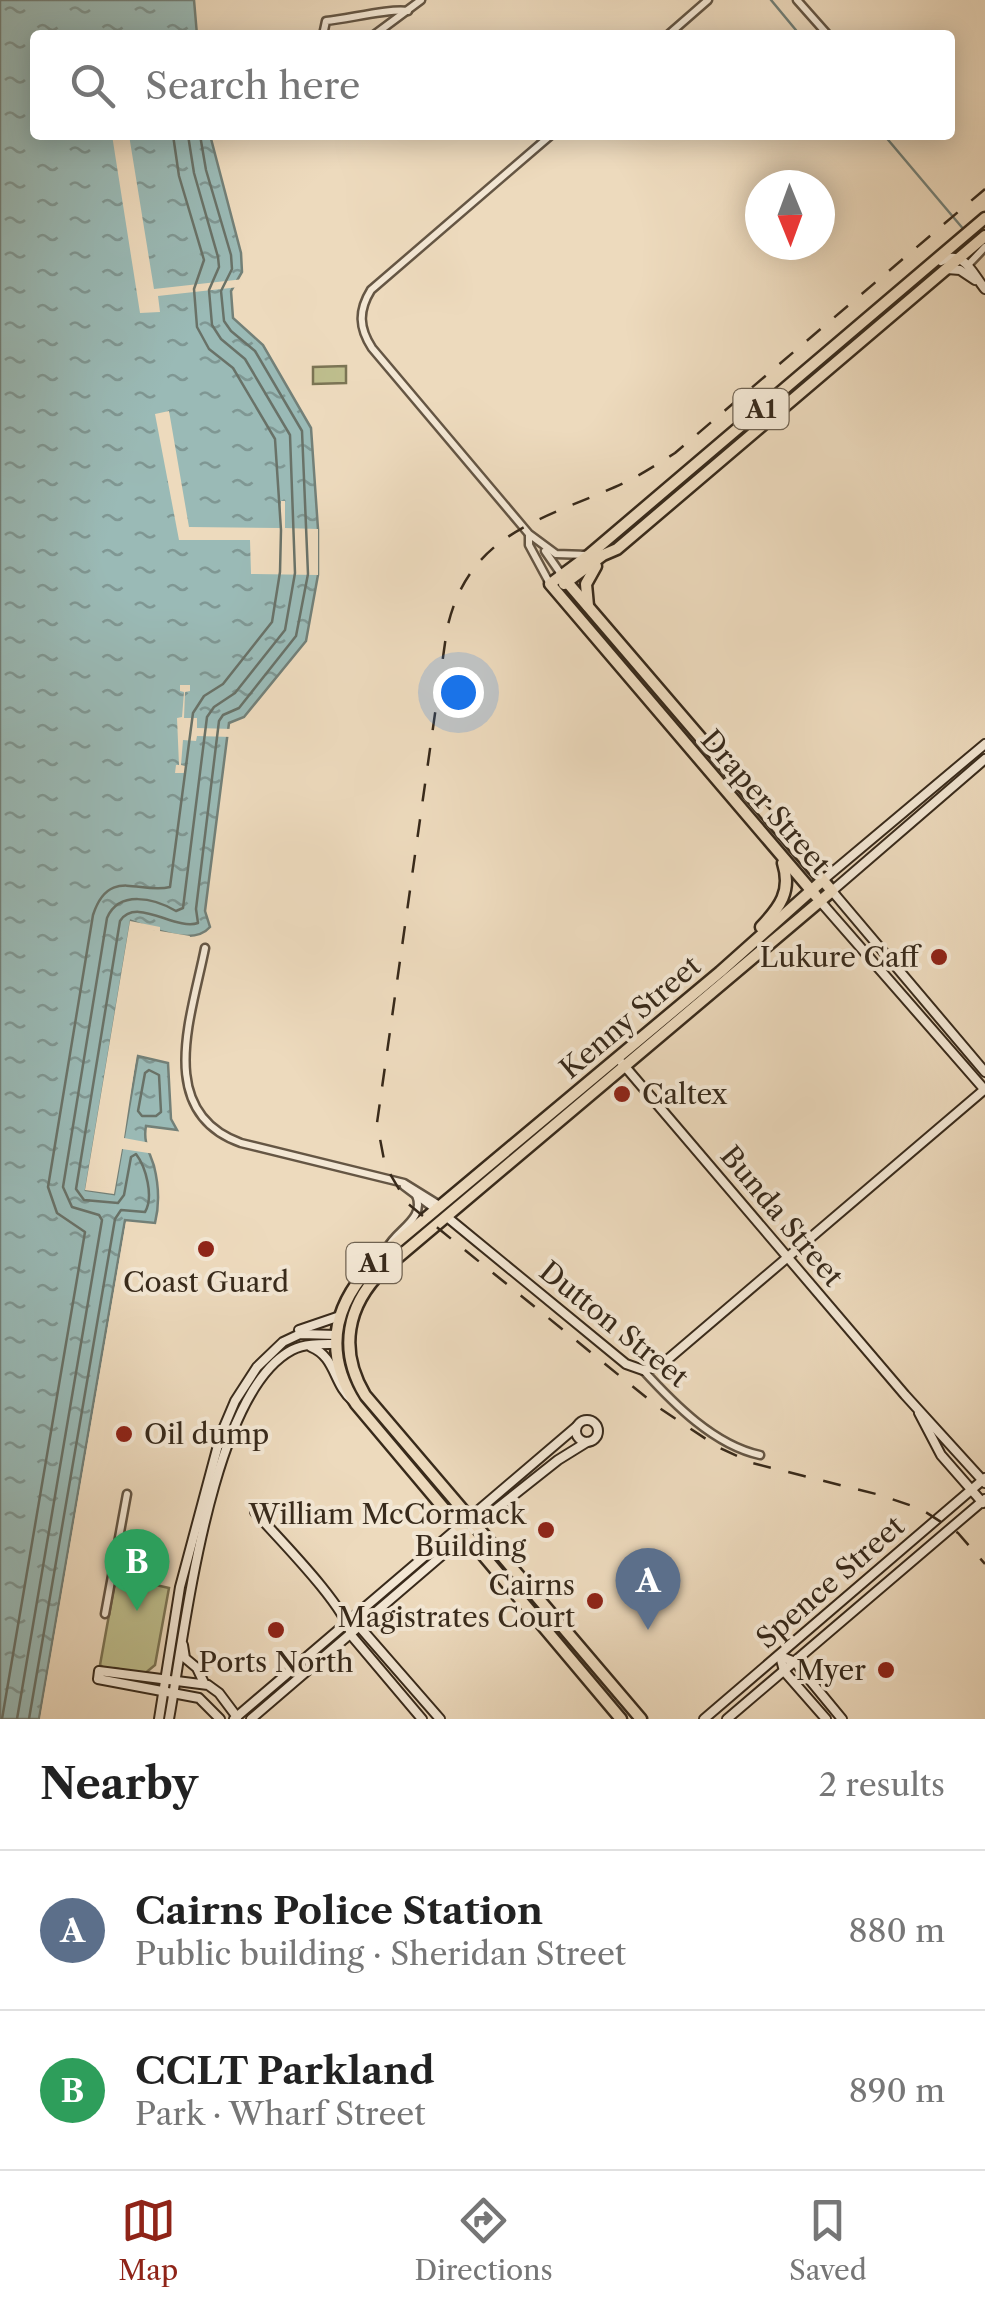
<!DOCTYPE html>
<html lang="en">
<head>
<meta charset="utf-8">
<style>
	:root { --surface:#fff; --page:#f6f6f6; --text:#222; --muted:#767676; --line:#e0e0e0; --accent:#8f2418 }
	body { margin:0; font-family:"Libre Caslon Text",serif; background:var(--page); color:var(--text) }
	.compass { position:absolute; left:745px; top:170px; width:90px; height:90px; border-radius:50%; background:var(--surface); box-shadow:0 5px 25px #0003; rotate:179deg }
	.you { position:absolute; left:458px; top:692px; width:35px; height:35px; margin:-25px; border:8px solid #fff; border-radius:50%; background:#1a73e8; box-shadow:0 0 0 15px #1a73e833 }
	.badge { display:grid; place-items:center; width:65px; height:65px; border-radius:50%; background:var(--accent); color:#fff; font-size:32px; font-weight:700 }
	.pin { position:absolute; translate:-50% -82px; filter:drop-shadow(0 2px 5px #0008) }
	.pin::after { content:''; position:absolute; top:52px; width:35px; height:30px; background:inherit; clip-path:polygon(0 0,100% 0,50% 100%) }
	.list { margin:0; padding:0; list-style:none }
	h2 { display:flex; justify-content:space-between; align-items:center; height:130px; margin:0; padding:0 40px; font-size:42px }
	h2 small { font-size:32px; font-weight:400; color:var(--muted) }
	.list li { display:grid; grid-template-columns:65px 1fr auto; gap:30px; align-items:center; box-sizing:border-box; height:160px; padding:0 40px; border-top:2px solid var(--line) }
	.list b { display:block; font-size:38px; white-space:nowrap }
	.list p { margin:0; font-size:32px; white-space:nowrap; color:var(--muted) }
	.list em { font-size:32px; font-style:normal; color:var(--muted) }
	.icon { flex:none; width:55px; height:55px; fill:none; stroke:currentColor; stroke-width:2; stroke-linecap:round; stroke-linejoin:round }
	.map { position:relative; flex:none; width:985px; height:1719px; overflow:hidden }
	.search { position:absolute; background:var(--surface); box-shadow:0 5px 25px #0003; left:30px; right:30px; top:30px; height:110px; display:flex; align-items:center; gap:25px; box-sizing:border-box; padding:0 35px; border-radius:10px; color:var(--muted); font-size:38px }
	.sheet { height:450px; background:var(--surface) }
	nav { display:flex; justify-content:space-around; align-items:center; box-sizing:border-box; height:140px; border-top:2px solid var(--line); background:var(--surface); font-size:28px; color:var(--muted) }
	nav a { display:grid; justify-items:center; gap:5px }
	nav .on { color:var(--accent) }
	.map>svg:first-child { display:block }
	.park { fill:#bebe8d; stroke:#7b7454; stroke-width:2.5 }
	.water { fill:url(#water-ripples); stroke:#738078; stroke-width:2.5 }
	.pier { fill:#eddabd }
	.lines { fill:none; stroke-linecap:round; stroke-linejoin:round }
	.shore { stroke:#697268; stroke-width:2.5 }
	.stream { stroke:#738078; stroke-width:2.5 }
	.street-casing { stroke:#655644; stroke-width:11 }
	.secondary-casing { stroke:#382a1b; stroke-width:12 }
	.highway-casing { stroke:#382a1b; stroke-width:15 }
	.street { stroke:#f3e7d4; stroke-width:6 }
	.secondary { stroke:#f3e7d4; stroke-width:8 }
	.highway { stroke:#eddabd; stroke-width:10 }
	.rail { stroke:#382a1b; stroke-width:2.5; stroke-dasharray:18 18; stroke-linecap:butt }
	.poi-dot { fill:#8f2418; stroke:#f3e7d4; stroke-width:4 }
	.labels { text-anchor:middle; stroke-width:8; stroke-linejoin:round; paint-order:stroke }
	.shield { fill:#f3e7d4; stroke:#706352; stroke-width:2.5 }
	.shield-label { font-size:25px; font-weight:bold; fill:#382a1b }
	.street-label { font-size:28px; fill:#382a1b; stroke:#f3e7d4 }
	.poi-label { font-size:28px; fill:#382a1b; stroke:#f3e7d4; text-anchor:end }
</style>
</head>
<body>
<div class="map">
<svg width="985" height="1719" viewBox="0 0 985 1719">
	<defs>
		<pattern id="water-ripples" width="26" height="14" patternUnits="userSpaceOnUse" patternTransform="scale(2.5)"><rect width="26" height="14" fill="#9abab6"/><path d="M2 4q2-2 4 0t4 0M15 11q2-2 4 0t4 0" fill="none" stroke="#7f9793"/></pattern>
	</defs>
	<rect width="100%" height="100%" fill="#eddabd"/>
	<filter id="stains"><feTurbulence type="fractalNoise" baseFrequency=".002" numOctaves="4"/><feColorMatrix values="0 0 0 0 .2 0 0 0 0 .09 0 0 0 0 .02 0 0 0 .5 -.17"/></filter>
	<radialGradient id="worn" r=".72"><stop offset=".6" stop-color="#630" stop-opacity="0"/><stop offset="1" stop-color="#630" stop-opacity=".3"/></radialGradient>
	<g class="park">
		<polygon points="346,366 346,383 313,384 313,367"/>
		<polygon points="116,1576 169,1588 155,1665 143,1675 115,1668 107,1670 100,1665"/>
	</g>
	<path class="water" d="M0,0H194L197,35H35V135H210L241,253L242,272L231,291L233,318L263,345L311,428L318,529V575L306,641L244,717L229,723L205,911L210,927C193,947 152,928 131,921L86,1190L114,1194L138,1056L168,1063L171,1119L177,1130L146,1126C143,1141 149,1151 154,1166C159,1186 160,1203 155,1223L125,1220L39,1719H0Z"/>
	<g class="pier">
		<polygon points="112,135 129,135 154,289 244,279 239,287 158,296 160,312 140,313"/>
		<polygon points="169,411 189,527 280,528 281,501 285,501 285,528 318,529 318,575 251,574 250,540 179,540 155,414"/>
		<polygon points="180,685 190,685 190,691 185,692 184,718 197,718 197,728 233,729 232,737 197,736 196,741 183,740 181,765 185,766 185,773 175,773 176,765 179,765 177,718 182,717 184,692 180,691"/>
		<polygon points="130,921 160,927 160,931 190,936 189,941 159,936 155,931 134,927 91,1186 110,1188 133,1055 137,1051 124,1138 151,1143 155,1154 122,1149 114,1194 85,1190"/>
		<polygon points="126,1222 154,1226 129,1225 44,1719 40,1719"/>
	</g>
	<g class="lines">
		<g class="shore">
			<polygon points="149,1070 159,1075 161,1112 156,1116 142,1116 138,1111 145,1073"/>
			<path d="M2,1719L85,1232L57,1213L48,1187L93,915C109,866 140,895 170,887L193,713L204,696L223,684L272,622L280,572L281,530L275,439L233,368L209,349L197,327L194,289L204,260L179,176L173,135"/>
			<path d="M17,1719L102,1220L99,1215L72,1207L63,1187L107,918C119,890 154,898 176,911L183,908L207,717L214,707L235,693L285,630L295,573L290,435L245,359L221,339L212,325L209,290L219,267L218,257L194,173L188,135"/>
			<path d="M29,1719L115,1219L121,1210L145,1212C154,1197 146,1167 136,1154L131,1157L124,1195L118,1203L84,1200L76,1189L120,921C136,896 175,931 198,923L196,909L219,721L223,715L239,708L296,636L308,574L302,431L255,351L231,331L224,321L221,291L232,269L231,255L206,170L200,135"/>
		</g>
		<g class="stream">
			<polyline points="771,0 800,35"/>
			<polyline points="884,135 965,231"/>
		</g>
		<defs>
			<g id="street">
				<polyline points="797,0 828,35"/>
				<path d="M323,35L326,21C348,19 390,8 408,11"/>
				<polyline points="374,35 421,0"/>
				<polyline points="668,35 708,0"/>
				<path d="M551,135L371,290C358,311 359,328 372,348L529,534L556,554L588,555"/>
				<polyline points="968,265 985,247"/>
				<polyline points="529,536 529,545 550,584"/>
				<polyline points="545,551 561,574"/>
				<path d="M205,948C192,1015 154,1112 241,1143L404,1183L441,1206"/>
				<polyline points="404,1186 436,1210"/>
				<path d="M387,1248C397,1229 426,1219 416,1195"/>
				<path d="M643,1370C674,1404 714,1445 760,1455"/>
				<polyline points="105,1614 127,1494"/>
			</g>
			<g id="secondary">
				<path d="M941,261C964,249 972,273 985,289"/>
				<polyline points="947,269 960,270 975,280"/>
				<polyline points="985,759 832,891 985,1072"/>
				<polyline points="823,880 985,744"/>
				<polyline points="820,901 985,1090"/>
				<polyline points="622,1063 905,1395 985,1483"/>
				<polyline points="447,1217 626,1364 643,1370 660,1366 985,1089"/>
				<polyline points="299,1330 340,1316"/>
				<path d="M311,1347C336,1357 333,1384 353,1401"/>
				<polyline points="919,1413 941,1455 983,1503"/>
				<circle cx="587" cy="1431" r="11"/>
				<path d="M255,1512C277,1537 346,1606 351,1635L422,1719"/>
				<polyline points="358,1625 440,1719"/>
				<polyline points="183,1645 185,1658 197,1668 204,1683"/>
				<polyline points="780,1656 795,1662 842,1719"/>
				<polyline points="780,1656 784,1671 826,1719"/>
				<polyline points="159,1719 180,1587 221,1434 235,1401 257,1367 283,1342 300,1334 337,1335"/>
				<path d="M169,1719C185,1633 210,1393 292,1350C306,1343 322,1344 337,1344"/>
				<polyline points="220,1719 199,1698 98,1679 99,1671 208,1685 219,1693 237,1717"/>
				<polyline points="234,1719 576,1427"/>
				<polyline points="251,1719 490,1514 558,1460 587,1442"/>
				<polyline points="704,1719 985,1478"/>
				<polyline points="727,1719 985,1499"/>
			</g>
			<g id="highway">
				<path d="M561,575L832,891L383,1270C347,1305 338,1350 365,1395L641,1719"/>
				<polyline points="564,584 603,555 617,549 985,236"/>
				<polyline points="588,606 586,584 596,566"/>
				<polyline points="816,896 550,584 589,555 985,218"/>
				<path d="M761,927C780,907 792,891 783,863"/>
				<path d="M621,1719L356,1404C319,1346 337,1296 384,1253L720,972L823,880"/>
			</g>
		</defs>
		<use href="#street" class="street-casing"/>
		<use href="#secondary" class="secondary-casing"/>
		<use href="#highway" class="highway-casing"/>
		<use href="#street" class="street"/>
		<use href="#secondary" class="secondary"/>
		<use href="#highway" class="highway"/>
		<path class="rail" d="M985,189L675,453C656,465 636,478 615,487C538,521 468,535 447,629L377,1123L385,1165L407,1203L658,1407L718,1447L752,1463L880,1495L921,1509L958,1533L985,1564"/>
	</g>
	<g class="poi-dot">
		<circle cx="939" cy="957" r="10"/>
		<circle cx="622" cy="1094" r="10"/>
		<circle cx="206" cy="1249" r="10"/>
		<circle cx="124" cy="1434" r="10"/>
		<circle cx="546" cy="1530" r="10"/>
		<circle cx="595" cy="1601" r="10"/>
		<circle cx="276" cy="1630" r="10"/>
		<circle cx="886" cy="1670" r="10"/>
	</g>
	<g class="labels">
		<g class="shield">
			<rect x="733.5" y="389" width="55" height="40" rx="8"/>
			<rect x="346.5" y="1243" width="55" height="40" rx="8"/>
		</g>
		<g class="shield-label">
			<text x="761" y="418">A1</text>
			<text x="374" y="1272">A1</text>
		</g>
		<g class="street-label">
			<text transform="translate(766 802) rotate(49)" y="10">Draper Street</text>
			<text transform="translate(630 1017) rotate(-40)" y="10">Kenny Street</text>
			<text transform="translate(782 1216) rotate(50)" y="10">Bunda Street</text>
			<text transform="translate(614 1324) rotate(39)" y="10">Dutton Street</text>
			<text transform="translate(830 1582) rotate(-41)" y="10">Spence Street</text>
		</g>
		<g class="poi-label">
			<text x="919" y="967">Lukure Caff</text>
			<text x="642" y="1104" text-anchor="start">Caltex</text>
			<text x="206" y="1292" text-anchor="middle">Coast Guard</text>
			<text x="144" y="1444" text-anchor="start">Oil dump</text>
			<text x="526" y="1524">William McCormack<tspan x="526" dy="32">Building</tspan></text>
			<text x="575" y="1595">Cairns<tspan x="575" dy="32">Magistrates Court</tspan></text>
			<text x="276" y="1672" text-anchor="middle">Ports North</text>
			<text x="866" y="1680">Myer</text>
		</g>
	</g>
	<rect width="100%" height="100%" filter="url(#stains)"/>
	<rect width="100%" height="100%" fill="url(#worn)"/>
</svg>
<svg class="compass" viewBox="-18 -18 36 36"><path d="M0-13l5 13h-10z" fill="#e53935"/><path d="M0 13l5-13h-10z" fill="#767676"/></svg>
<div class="you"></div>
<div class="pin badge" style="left:648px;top:1630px;background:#5c6f8a">A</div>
<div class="pin badge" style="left:137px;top:1611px;background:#2e9e5b">B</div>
<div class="search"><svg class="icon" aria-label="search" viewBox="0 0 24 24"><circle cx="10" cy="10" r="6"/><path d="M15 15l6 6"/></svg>Search here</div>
</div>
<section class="sheet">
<h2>Nearby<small>2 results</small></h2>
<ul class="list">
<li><span class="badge" style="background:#5c6f8a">A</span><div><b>Cairns Police Station</b><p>Public building · Sheridan Street</p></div><em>880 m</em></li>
<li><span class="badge" style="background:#2e9e5b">B</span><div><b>CCLT Parkland</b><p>Park · Wharf Street</p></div><em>890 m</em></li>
</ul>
</section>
<nav>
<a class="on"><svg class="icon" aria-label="map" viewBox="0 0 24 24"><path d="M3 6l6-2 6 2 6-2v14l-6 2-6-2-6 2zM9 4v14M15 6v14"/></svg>Map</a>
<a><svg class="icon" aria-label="directions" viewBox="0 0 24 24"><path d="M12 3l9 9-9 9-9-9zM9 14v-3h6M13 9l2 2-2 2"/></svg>Directions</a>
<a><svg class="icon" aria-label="saved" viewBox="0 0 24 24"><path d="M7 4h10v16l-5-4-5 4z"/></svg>Saved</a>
</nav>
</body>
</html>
